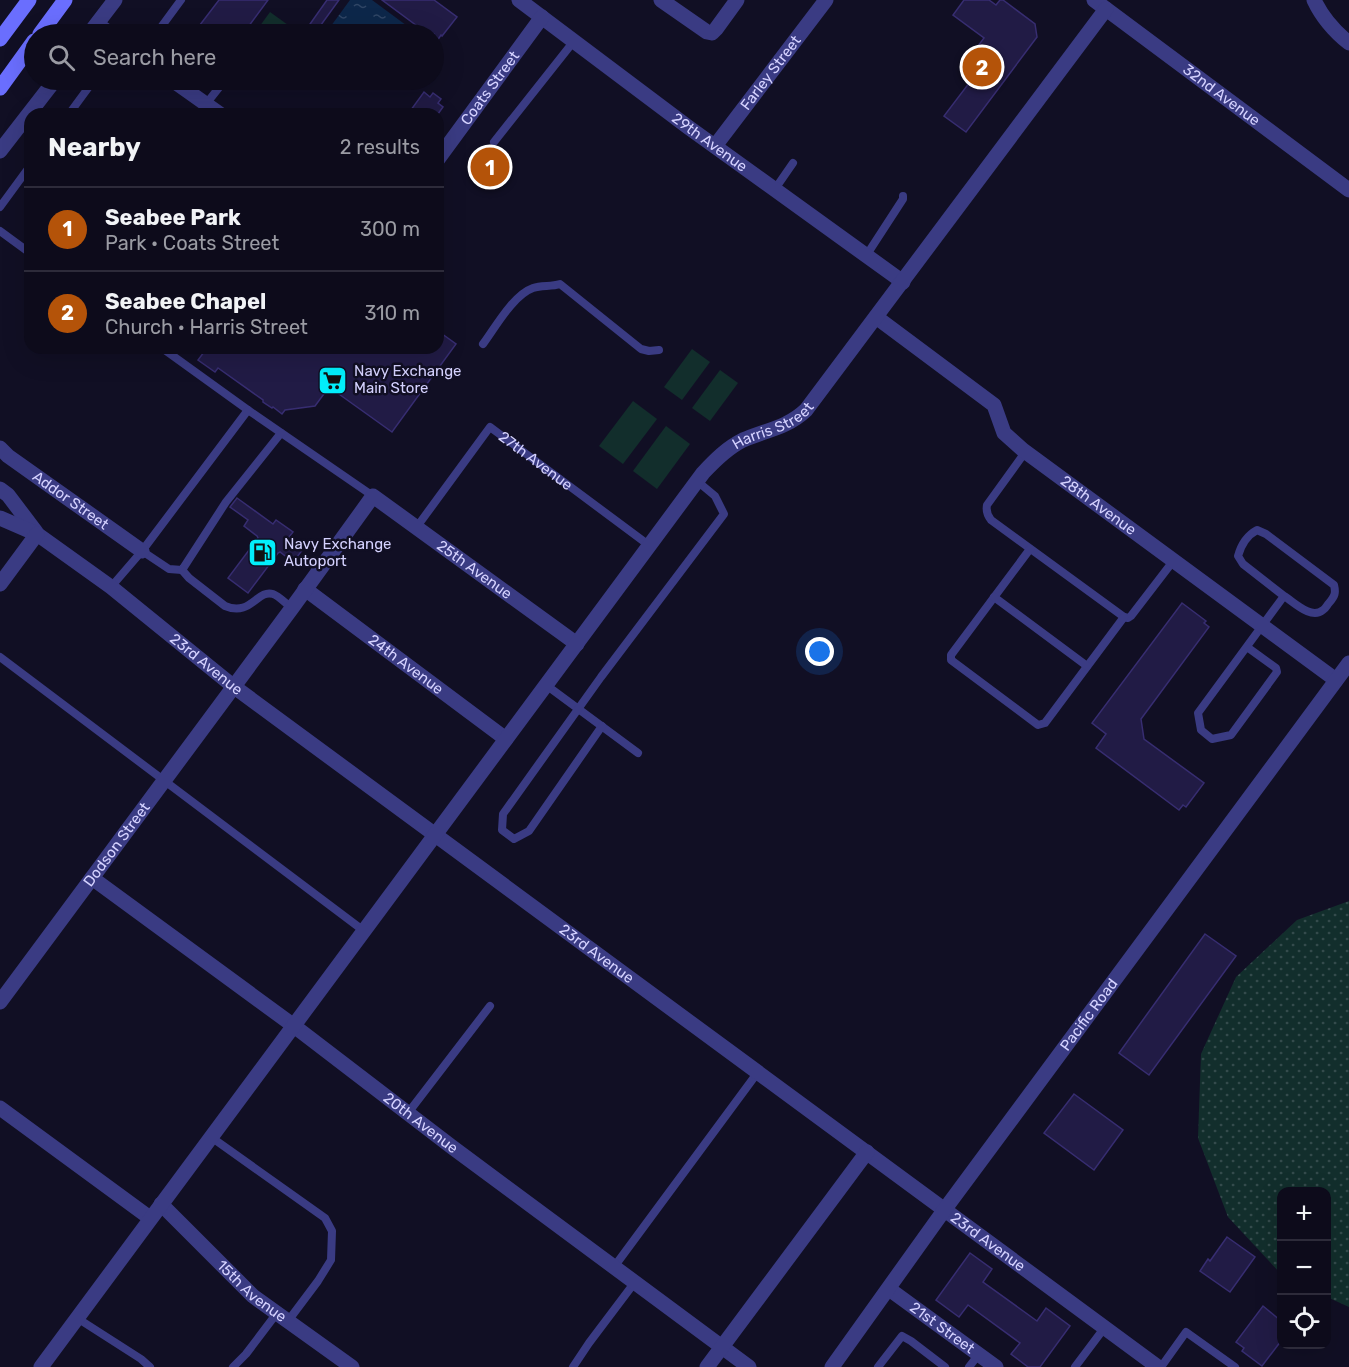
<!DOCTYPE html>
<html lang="en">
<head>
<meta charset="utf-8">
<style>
	:root { --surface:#0d0b1b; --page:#1b1928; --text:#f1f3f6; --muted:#9a9ba3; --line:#2d2b3a; --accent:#b45309 }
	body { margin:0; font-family:Rubik,sans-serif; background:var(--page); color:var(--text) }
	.controls { position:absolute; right:18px; bottom:18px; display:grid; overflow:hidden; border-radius:12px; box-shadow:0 6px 24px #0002 }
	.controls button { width:54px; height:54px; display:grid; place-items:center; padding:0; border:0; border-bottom:2px solid var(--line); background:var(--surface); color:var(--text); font:30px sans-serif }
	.you { position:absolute; left:820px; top:652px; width:21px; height:21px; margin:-15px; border:4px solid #fff; border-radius:50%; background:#1a73e8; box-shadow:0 0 0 9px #1a73e833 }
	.badge { display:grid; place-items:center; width:39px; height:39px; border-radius:50%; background:var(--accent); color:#fff; font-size:20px; font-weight:700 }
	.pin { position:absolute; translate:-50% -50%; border:3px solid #fff; box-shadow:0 2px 6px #0006 }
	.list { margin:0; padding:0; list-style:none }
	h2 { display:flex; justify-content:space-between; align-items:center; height:78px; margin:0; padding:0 24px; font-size:26px }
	h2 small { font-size:20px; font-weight:400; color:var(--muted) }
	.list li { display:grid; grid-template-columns:39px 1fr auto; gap:18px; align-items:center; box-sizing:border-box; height:84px; padding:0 24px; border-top:2px solid var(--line) }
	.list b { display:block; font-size:22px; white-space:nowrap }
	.list p { margin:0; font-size:20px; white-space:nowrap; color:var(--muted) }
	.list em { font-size:20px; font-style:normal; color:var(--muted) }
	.icon { flex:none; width:33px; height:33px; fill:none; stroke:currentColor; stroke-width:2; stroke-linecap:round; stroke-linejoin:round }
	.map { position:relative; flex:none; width:1349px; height:1367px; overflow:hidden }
	.search { position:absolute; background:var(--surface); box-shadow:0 6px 24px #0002; left:24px; top:24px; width:420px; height:66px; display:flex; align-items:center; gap:15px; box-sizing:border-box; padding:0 21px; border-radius:33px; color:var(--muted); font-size:22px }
	.panel { position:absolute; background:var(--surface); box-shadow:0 6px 24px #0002; left:24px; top:108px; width:420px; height:246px; border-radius:18px }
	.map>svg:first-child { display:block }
	.green { fill:url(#green-dots) }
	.pitch { fill:#122e2c }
	.water { fill:url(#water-ripples) }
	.building { fill:#211b45; stroke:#372d71; stroke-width:1.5 }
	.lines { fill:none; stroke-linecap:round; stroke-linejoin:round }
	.service { stroke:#3a3b83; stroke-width:8 }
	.minor { stroke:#3a3b83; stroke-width:15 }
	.secondary { stroke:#6a6efe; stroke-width:15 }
	.labels { text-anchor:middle; stroke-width:5; stroke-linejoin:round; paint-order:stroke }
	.street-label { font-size:15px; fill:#d5d2ff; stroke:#110f24 }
	.poi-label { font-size:15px; fill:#d5d2ff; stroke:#110f24; text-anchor:start }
</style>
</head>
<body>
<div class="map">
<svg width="1349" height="1367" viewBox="0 0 1349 1367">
	<defs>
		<pattern id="green-dots" width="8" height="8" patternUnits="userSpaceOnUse" patternTransform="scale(1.5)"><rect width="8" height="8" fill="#122e2c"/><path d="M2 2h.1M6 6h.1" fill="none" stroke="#344b4c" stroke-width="1.8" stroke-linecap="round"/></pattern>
		<pattern id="water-ripples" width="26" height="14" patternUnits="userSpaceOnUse" patternTransform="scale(1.5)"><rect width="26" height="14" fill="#0d274a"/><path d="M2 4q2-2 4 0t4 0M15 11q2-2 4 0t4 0" fill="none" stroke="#2f4565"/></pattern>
	</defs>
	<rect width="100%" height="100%" fill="#110f24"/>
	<polygon class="green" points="1349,901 1349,1307 1327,1297 1326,1192 1282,1192 1281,1274 1228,1217 1198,1138 1201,1054 1236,977 1297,920"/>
	<g class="pitch">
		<polygon points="270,12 295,30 291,34 254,34"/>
		<polygon points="692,349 710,362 682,400 664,387"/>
		<polygon points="720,370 738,383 710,421 692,408"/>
		<polygon points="633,401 657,419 623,464 599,446"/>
		<polygon points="666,426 690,444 657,489 633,471"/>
	</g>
	<polygon class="water" points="350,0 372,0 418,34 342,34 331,26"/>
	<g class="building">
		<polygon points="219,0 268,0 243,34 193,34"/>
		<polygon points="327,0 339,0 318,29 310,24"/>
		<polygon points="382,0 434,0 457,17 442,36 441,35 437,41 434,38 434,34 428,34"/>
		<polygon points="964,0 989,0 996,5 1000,0 1003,0 1035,24 1037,37 966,132 944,116 973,78 961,69 984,38 953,15"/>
		<polygon points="424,92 430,97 433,93 441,99 438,103 443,107 438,114 408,114"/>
		<polygon points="438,331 456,344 392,432 329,387 315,406 285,410 282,414 273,407 272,408 263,402 263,400 218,368 215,372 198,360 207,348 438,348"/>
		<polygon points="237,498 273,524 276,520 293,532 289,537 304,548 293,562 280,552 278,553 248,593 228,578 258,538 257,536 244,526 248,520 230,507"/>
		<polygon points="1182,603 1206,621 1204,623 1209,627 1141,719 1144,739 1204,783 1186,807 1183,805 1179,810 1096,748 1106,734 1092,723"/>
		<polygon points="1205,934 1236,956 1149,1075 1119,1053"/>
		<polygon points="1074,1094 1123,1130 1094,1170 1044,1133"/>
		<polygon points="1227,1237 1255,1257 1230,1292 1200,1271 1208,1259 1210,1261"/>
		<polygon points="970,1253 992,1269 983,1282 1037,1321 1046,1308 1070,1326 1040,1367 1028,1367 1011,1354 1020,1343 968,1305 959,1317 936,1300"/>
		<polygon points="1263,1306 1281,1321 1281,1341 1262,1366 1242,1351 1244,1348 1236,1342"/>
	</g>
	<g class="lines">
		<g class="service">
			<polyline points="156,34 181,0"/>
			<polyline points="206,104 225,80"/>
			<polyline points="69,114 94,80"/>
			<polyline points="494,142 574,41"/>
			<polyline points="775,189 793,163"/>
			<polyline points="0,207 30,166"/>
			<polyline points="0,231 30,253"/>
			<polyline points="866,256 903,199 903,196"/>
			<path d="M483,344C495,328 513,295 533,288C542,285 551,287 560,284L641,349L649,351L659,350"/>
			<polyline points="162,348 248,410 373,496"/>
			<path d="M1026,451L987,505C986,510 987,515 991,520L1124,617L1128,618L1131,616L1174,560"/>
			<path id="s1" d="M416,528L490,427L650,546"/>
			<polyline points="1030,549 951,655 951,660 1038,725 1045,723 1124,617"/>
			<polyline points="142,551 169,569 182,570 226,502 281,433"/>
			<path d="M182,570L189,578L225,606C251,617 257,589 273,594C279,596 286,604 292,608"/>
			<polyline points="111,587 142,551 248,410"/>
			<polyline points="994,597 1087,666"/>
			<path d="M1247,647L1276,668L1277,672L1231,735L1212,739L1201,730L1198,713L1284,596L1243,564L1238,556C1241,545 1246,536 1257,530L1266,534L1334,585C1336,593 1335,596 1329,603C1327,605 1326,608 1323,610C1311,620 1294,602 1284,596"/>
			<polyline points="0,657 364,931"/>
			<polyline points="546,685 638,753"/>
			<polyline points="602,726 529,831 514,839 502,830 503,814 601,677 724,514 715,496 697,481"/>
			<polyline points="408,1113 490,1006"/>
			<polyline points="211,1137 325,1218 332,1231 331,1260 318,1281 288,1321"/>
			<polyline points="614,1267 758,1072"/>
			<polyline points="77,1318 141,1359 150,1367"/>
			<polyline points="233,1367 246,1354 277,1313"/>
			<polyline points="573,1367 589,1343 635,1282"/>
			<polyline points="878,1367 902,1336 911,1341 945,1367"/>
			<polyline points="969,1367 979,1354"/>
			<polyline points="1075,1367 1105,1327"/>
			<polyline points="1161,1367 1186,1332 1235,1367"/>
		</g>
		<g class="minor">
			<path id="s2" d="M519,0L688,127L903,282"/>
			<polyline points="661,0 707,32 712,33 716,29 737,0"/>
			<path id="s3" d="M1094,0L1349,190"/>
			<path d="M1314,0C1322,17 1334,31 1349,43"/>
			<polyline points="97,24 111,34"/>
			<polyline points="89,34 115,0"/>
			<polyline points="172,80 220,114"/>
			<path id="s4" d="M715,146L826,0"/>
			<polyline points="0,151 55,80"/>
			<path id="s5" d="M438,159L542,17"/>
			<path id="s6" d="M876,317L994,405L1004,433L1023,450L1336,680"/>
			<path id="s7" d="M0,448L8,456L142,551"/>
			<polyline points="0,489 8,495 36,532"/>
			<path id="s8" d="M0,518L37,534L111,587L233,686L1158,1367"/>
			<polyline points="0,584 37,534"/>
			<path id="s9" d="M305,589L506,739"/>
			<path id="s10" d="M92,878L294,1026L452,1147L749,1367"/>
			<path id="s11" d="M0,1002L292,608L373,496L577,644"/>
			<polyline points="0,1108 150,1218"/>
			<path id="s12" d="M161,1204L253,1296L352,1367"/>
			<path id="s13" d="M889,1289L996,1367"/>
			<path id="s14" d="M41,1367L703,473C715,460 727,448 743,440C766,430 787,428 806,410L1106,9"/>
			<polyline points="707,1367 867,1152"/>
			<path id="s15" d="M832,1367L945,1209L1349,663"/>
		</g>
		<g class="secondary">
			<polyline points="40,34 65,0"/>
			<polyline points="0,39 29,0"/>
			<polyline points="0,88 34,41"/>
		</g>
	</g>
	<defs>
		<symbol id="supermarket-square" viewBox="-11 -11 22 22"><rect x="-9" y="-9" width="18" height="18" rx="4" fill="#02eefb" stroke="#110f24"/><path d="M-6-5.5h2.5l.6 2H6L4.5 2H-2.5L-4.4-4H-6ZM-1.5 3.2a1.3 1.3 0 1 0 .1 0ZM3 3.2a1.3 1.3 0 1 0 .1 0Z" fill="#111"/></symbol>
		<symbol id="fuel-square" viewBox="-11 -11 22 22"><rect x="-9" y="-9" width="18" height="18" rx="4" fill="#02eefb" stroke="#110f24"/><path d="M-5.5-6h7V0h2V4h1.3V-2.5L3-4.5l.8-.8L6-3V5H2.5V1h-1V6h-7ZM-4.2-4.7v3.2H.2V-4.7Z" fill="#111"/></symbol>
	</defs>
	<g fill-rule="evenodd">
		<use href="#supermarket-square" x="316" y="364" width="33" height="33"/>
		<use href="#fuel-square" x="246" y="536" width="33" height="33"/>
	</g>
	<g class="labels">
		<g class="street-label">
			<text dy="5" stroke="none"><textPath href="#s4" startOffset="92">Farley Street</textPath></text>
			<text dy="5" stroke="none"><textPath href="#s5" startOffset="88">Coats Street</textPath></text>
			<text dy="5" stroke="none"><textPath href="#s3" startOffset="159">32nd Avenue</textPath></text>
			<text dy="5" stroke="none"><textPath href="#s2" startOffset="238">29th Avenue</textPath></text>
			<text dy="5" stroke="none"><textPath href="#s14" startOffset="1198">Harris Street</textPath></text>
			<text dy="5" stroke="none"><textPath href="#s1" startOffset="182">27th Avenue</textPath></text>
			<text dy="5" stroke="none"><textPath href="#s7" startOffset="88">Addor Street</textPath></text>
			<text dy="5" stroke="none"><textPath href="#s6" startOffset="296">28th Avenue</textPath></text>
			<text dy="5" stroke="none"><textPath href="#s11" startOffset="754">25th Avenue</textPath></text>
			<text dy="5" stroke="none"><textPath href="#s8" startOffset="254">23rd Avenue</textPath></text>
			<text dy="5" stroke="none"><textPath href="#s9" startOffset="126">24th Avenue</textPath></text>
			<text dy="5" stroke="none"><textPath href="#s11" startOffset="196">Dodson Street</textPath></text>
			<text dy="5" stroke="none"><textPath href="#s8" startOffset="740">23rd Avenue</textPath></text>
			<text dy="5" stroke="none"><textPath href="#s15" startOffset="436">Pacific Road</textPath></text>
			<text dy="5" stroke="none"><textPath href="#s10" startOffset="410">20th Avenue</textPath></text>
			<text dy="5" stroke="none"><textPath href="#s8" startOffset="1226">23rd Avenue</textPath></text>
			<text dy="5" stroke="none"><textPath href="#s12" startOffset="126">15th Avenue</textPath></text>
			<text dy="5" stroke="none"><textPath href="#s13" startOffset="66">21st Street</textPath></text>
		</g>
		<g class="poi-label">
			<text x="354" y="376">Navy Exchange<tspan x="354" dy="17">Main Store</tspan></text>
			<text x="284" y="549">Navy Exchange<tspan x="284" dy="17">Autoport</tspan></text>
		</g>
	</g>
</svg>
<div class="controls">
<button>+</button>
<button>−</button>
<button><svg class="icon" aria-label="locate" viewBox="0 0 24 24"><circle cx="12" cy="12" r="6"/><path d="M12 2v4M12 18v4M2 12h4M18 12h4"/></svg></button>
</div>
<div class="you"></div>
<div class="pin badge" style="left:490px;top:167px">1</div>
<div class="pin badge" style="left:982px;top:67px">2</div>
<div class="search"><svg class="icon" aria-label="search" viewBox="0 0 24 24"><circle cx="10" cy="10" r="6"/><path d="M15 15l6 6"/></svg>Search here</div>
<section class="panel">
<h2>Nearby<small>2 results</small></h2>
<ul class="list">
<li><span class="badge">1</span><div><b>Seabee Park</b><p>Park · Coats Street</p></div><em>300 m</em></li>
<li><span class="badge">2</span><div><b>Seabee Chapel</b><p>Church · Harris Street</p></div><em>310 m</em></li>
</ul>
</section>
</div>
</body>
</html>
